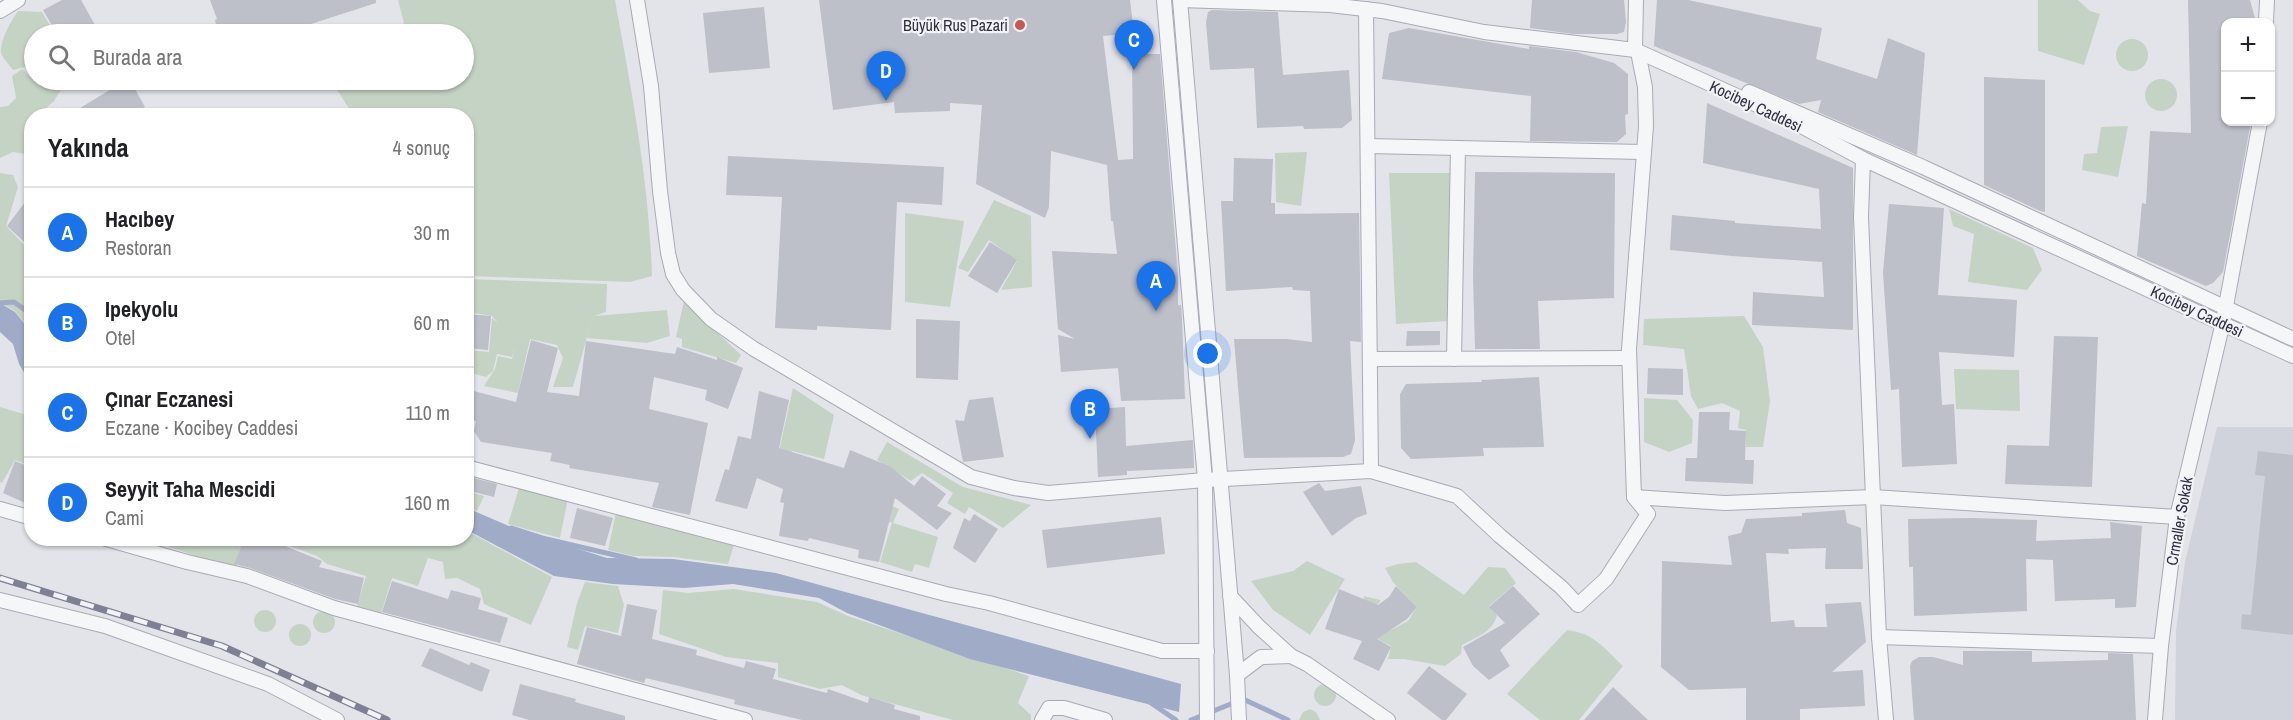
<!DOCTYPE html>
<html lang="tr">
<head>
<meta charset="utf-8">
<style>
	:root { --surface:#fff; --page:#f6f6f6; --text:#202124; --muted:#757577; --line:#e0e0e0; --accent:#1a73e8 }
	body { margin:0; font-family:"Archivo Narrow",sans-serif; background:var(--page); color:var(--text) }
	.controls { position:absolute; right:18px; top:18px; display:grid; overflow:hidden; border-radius:12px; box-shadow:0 2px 4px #0004 }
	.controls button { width:54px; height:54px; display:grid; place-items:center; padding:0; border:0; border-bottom:2px solid var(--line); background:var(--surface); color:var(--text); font:30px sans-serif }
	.you { position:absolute; left:1208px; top:354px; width:21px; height:21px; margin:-15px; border:4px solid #fff; border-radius:50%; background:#1a73e8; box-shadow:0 0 0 9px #1a73e833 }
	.badge { display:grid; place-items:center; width:39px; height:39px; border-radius:50%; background:var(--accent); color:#fff; font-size:20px; font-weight:700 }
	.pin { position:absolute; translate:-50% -50px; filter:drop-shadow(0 2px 3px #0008) }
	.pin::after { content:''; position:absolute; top:32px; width:21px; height:18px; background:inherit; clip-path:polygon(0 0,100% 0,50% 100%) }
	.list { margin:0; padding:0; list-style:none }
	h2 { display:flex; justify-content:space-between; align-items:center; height:78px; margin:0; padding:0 24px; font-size:26px }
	h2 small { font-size:20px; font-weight:400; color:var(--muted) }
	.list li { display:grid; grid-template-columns:39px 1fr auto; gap:18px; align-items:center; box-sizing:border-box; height:90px; padding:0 24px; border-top:2px solid var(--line) }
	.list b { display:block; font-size:22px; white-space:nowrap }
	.list p { margin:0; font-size:20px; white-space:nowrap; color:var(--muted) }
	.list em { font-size:20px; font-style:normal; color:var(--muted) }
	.icon { flex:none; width:33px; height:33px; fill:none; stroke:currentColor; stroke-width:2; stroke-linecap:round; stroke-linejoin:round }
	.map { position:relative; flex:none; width:2293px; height:720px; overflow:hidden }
	.search { position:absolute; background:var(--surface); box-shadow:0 2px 4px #0004; left:24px; top:24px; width:450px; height:66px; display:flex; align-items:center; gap:15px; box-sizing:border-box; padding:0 21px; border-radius:33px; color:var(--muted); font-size:22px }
	.panel { position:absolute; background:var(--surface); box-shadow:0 2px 4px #0004; left:24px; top:108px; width:450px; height:438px; border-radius:24px }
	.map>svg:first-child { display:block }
	.built { fill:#d1d3dc }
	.green { fill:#c5d3c4 }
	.water { fill:#a0abc7 }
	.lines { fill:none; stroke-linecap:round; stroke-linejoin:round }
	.stream { stroke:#a0abc7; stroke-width:5 }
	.building { fill:#bdbfc9 }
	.street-casing { stroke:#a8aab4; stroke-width:16 }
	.street { stroke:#f5f6f8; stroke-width:14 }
	.rail-casing { stroke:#7d8193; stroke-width:7 }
	.rail { stroke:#f2f3f7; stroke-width:4.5; stroke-dasharray:14; stroke-linecap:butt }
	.poi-dot { fill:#c65751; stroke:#f2f3f7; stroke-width:2 }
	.labels { text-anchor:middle; stroke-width:4.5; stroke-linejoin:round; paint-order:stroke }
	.poi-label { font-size:16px; fill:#2c2f41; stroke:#f2f3f7; text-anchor:end }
	.street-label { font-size:16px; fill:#2c2f41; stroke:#f2f3f7 }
</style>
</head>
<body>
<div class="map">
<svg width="2293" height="720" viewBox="0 0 2293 720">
	<rect width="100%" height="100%" fill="#e3e4ea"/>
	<polygon class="built" points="2217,427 2293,427 2293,720 2175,720 2176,630 2185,562"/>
	<g class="green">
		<path d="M398,0H615C632,93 649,181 652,276L630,282L467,276L466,116L353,115L331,80H464V34H382L404,23Z"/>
		<polygon points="2038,0 2078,0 2090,11 2100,14 2084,65 2038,51"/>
		<path d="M18,11L42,12L55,34H34V60L24,67L13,70C9,64 3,59 1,53C0,40 11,21 18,11Z"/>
		<circle cx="2132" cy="55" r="16"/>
		<polygon points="22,69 39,86 48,80 67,80 54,101 42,112 48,115 32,116 31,155 13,152 0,158 0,107 8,106 16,98 12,76"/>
		<circle cx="2161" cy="95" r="16"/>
		<polygon points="2128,126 2118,177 2082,170 2084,154 2097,153 2101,127"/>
		<polygon points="1307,152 1301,206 1276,202 1275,153"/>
		<polygon points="0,173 13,175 18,187 6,226 31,252 31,331 15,311 0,302"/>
		<polygon points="1389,173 1450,173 1450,321 1396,324"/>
		<polygon points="994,200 1031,216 1032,287 1001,290 1017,261 989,240 968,272 958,268"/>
		<polygon points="1949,209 2033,248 2042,270 2027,290 1968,282 1974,234 1953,226"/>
		<polygon points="905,213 964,221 950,307 905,302"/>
		<polygon points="467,279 607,284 606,312 594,316 667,310 670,336 647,343 587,338 593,316 573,387 553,387 563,358 557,345 530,339 518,393 484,386 495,369 498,356 512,359 515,347 512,357 497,354 493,371 486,377 467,372 467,350 489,352 492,318 498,323 492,316 467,312"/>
		<polygon points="684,301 741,355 736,363 682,347 682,339 676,337"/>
		<polygon points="1744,316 1763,347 1770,401 1763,447 1746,447 1746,430 1738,428 1740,411 1722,403 1698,409 1691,396 1684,349 1643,345 1644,319"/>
		<polygon points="1954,369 2019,370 2020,411 1956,409"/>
		<polygon points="793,388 834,415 824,459 792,451 786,459 779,451"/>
		<polygon points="1644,398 1677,400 1693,420 1692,443 1669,452 1644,442"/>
		<polygon points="0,407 27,415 31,428 31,466 15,460 2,483 0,482"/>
		<polygon points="887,442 963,487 1031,505 1003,528 969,507 965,514 947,503 953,493 922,473 911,481 877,460"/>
		<polygon points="519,488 568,498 560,538 508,524"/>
		<polygon points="466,491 484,496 477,511 467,508"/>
		<polygon points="871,497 899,509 893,523 938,537 929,568 915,564 912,572 880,562 892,523 864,512"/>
		<polygon points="616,513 734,545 728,564 673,557 633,556 608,550"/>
		<polygon points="467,531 552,577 531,625 484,604 480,589 457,578 445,579 443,562 428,558 418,586 392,578 379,620 355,613 366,576 327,564 317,556 287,545 289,538 466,538"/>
		<polygon points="160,539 247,539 235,569 216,562 216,560 215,563 159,543"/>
		<polygon points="1307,561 1345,579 1310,635 1273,610 1251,581 1293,571"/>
		<path d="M1416,562L1464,595L1488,567L1505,568L1516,583L1489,606L1497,615C1494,631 1475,638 1462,645L1461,654L1445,666L1404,659H1388L1391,646L1358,629L1364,596L1380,600V602L1371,610L1389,631L1408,621L1417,607L1393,582L1385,568L1398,564Z"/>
		<polygon points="585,582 618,586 624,605 618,633 585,626 578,650 567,647 577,603"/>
		<polygon points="734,589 817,602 848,616 1029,676 1018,703 1031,715 1031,720 953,720 861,695 842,685 820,689 778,677 778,663 726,657 659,634 663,590 688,593"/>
		<circle cx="265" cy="621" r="11"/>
		<circle cx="324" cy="622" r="11"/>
		<circle cx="300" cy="635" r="11"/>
		<path d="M1567,630C1594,633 1604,648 1623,666L1579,720H1540L1507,694Z"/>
		<circle cx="1325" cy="695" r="11"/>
		<polygon points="1310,709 1316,712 1320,720 1299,720 1303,712"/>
	</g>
	<g class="water">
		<polygon points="0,303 15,312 31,332 31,384 19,364 13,344 0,332"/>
		<polygon points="467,508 518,530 607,558 673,559 776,573 1181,684 1179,712 970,659 847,613 819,598 733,584 684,588 613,584 554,576 467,530"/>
	</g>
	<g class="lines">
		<g class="stream">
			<polyline points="0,303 14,302 32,315"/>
			<polyline points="511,528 542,538 636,560"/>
			<polyline points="1151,703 1176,720"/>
			<polyline points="1191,720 1243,699 1288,720"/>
		</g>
	</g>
	<g class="building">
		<polygon points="62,0 81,0 100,34 57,34 43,10"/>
		<polygon points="210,0 376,0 376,3 280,34 218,34 215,20 217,19"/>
		<polygon points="819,0 1130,0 1134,33 1103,36 1118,160 1133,159 1132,54 1160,54 1178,275 1178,305 1181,305 1182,318 1185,399 1121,401 1118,368 1061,372 1058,335 1075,339 1058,329 1052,251 1117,254 1113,221 1111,221 1107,165 1051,151 1049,207 1045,218 976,184 982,105 950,103 950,111 895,113 894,102 833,110"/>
		<polygon points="1532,0 1624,0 1626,22 1624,32 1617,34 1573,34 1530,28"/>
		<polygon points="1657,0 1688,0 1822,28 1816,59 1877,79 1888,38 1925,53 1917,155 1818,112 1821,100 1799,104 1654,46"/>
		<polygon points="2188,0 2250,0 2256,22 2226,22 2226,122 2251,122 2223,272 2213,283 2206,286 2137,256 2142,203 2146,204 2150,131 2191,133"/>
		<polygon points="764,7 770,68 709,73 703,13"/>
		<polygon points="1212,10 1278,12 1283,75 1349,70 1352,120 1342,128 1304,129 1303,126 1257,128 1254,68 1210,70 1206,22 1208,12"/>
		<polygon points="1409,28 1529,49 1529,46 1576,52 1614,63 1628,74 1628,114 1625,115 1626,134 1617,142 1530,141 1531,96 1382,79 1389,33"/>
		<polygon points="1984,77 2045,80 2045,212 2040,211 1984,185"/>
		<polygon points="126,80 130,80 145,107 132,116 67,116"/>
		<polygon points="1707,103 1853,168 1853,330 1752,325 1753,292 1824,297 1822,262 1732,256 1670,250 1672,215 1735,221 1735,223 1821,229 1819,189 1703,163"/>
		<polygon points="728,156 944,167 942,205 897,202 891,330 817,326 817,330 775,328 782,197 726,195"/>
		<polygon points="1234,158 1273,159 1271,203 1275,203 1275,214 1359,213 1361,342 1350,341 1355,440 1351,454 1343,457 1244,458 1234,339 1287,339 1312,342 1310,291 1293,290 1292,287 1226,291 1221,201 1233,201"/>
		<polygon points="1475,172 1615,173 1614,298 1538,301 1540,349 1475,349 1473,276"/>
		<polygon points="32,193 32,249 7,226"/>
		<polygon points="1889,204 1944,208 1938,295 2017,300 2014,357 1939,352 1942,405 1954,404 1957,464 1902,467 1899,389 1891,390 1883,273"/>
		<polygon points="990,242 1017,260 997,293 968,276"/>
		<polygon points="466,314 491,316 488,350 466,348"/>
		<polygon points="916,319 960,321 958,380 916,378"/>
		<polygon points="1407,331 1440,331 1440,345 1406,346"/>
		<polygon points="2054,336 2098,337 2092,487 2005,484 2007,445 2049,446"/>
		<polygon points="531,340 558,348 547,392 579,396 586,341 675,354 677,347 717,360 717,357 743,368 728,409 705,400 707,390 654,377 649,409 708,423 690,515 652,507 659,483 569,468 570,465 550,461 552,453 481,442 474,431 476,421 466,419 466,389 516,402"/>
		<polygon points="1648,368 1683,369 1683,395 1647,394"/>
		<polygon points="1539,377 1544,447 1483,448 1484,456 1411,459 1401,448 1400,394 1406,384 1482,382 1481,380"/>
		<polygon points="759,391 789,400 779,448 844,468 850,450 891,467 914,486 922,476 946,494 937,506 952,513 937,530 895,498 879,562 858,558 859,550 809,538 808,541 779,536 784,503 780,502 783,489 757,478 747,509 715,501 725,469 729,470 738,436 751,439"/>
		<polygon points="993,397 1004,457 963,462 955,420 964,421 969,400"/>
		<polygon points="1125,407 1126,446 1193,440 1194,468 1127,471 1127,475 1098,477 1095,409"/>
		<polygon points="1699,412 1730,412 1729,430 1746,431 1745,460 1754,460 1753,484 1685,481 1686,458 1697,458"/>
		<polygon points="2258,451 2293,455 2293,635 2241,629 2242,614 2251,615 2265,476 2255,475"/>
		<polygon points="15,461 32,468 32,506 3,493"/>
		<polygon points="466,476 497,484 494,497 466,490"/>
		<polygon points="1319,483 1325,491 1361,486 1367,514 1356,518 1332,536 1303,492"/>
		<polygon points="577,508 613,518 605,546 570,538"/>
		<polygon points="1845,510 1847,523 1861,528 1863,569 1825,569 1826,548 1788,549 1789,554 1766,553 1771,622 1794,620 1795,627 1827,627 1825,604 1861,602 1866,642 1832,672 1863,670 1865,706 1800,709 1800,720 1746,720 1746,688 1689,690 1661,667 1662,561 1732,565 1728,536 1741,533 1746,519 1802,516 1802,513"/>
		<polygon points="974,514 998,529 975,563 953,548 964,518 970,521"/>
		<polygon points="1161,517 1165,554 1047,568 1042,530"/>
		<polygon points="1972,518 2037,520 2036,541 2111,538 2110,522 2142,526 2136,607 2115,608 2115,599 2055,601 2053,560 2026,559 2027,611 1914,616 1913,567 1909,567 1908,519"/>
		<polygon points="245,538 289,538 285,546 322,561 319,567 364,578 358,604 335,599 250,568 234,564"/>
		<polygon points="392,581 448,599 451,590 481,598 478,609 508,618 500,643 382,612"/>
		<polygon points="1396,586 1417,607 1407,619 1377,639 1391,647 1379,671 1353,659 1362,641 1325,629 1339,589 1378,605 1389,597"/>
		<polygon points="1513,586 1540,614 1500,650 1510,666 1489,680 1473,666 1463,647 1505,623 1489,607"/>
		<polygon points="627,604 657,610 652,639 697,650 696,655 744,668 746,661 776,669 773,679 827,693 828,689 868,703 869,697 895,705 894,709 920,716 920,720 802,720 734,704 735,700 687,688 646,678 644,683 577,664 587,627 621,636"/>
		<polygon points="430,648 469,665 471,662 490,670 482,692 421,666"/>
		<polygon points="1963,651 2032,651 2032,662 2108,660 2108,653 2133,654 2136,720 1914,720 1910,666 1912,661 1919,657 1933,657 1963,665"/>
		<polygon points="1429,666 1467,694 1446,720 1442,720 1407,693"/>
		<polygon points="520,684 576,699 575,702 625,716 625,720 529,720 512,715"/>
		<polygon points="1613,687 1648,720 1584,720"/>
	</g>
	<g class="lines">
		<defs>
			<g id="street">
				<polyline points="637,0 651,86 660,191 668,253 673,274 683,290 711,319 754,349 971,477 1014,488 1048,493 1205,480 1371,471 1457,496 1500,536 1561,587 1578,605 1606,579 1648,514 1634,497 1629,349 1646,126 1645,87 1638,52"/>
				<polyline points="1164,0 1205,480 1207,720"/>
				<polyline points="1180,0 1330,5 1382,11 1484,32 1635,50 1790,120 1863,159 2293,356"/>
				<polyline points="1180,0 1237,675 1239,720"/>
				<polyline points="1366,9 1371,471"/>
				<polyline points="0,11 18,0"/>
				<polyline points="2266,22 2267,0"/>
				<polyline points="1635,50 1636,0"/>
				<polyline points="1749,92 1923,167 2293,339"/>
				<polyline points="1368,146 1643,152"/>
				<polyline points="1863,159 1861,217 1879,637 1886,720"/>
				<polyline points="1370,359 1629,358"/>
				<polyline points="1454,359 1458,148"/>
				<polyline points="466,467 946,594 989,603 1162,651 1207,651"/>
				<polyline points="1634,497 1725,503 1873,497 2177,517"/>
				<polyline points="0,509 32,518"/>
				<polyline points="103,538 187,562 247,576 334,608 745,720"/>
				<polyline points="1230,596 1259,627 1291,656 1307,664 1388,720"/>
				<polyline points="0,600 105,626 268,684 337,720"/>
				<polyline points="1879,637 2161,646 2177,517 2223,322 2260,122"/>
				<polyline points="1237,675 1261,657 1291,656"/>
				<polyline points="1042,720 1049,708 1064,708 1105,720"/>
				<polyline points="2155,720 2161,646"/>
			</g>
		</defs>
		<use href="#street" class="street-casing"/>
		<use href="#street" class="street"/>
		<defs>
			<polyline id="rail" points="0,578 222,646 387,720"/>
		</defs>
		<use href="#rail" class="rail-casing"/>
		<use href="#rail" class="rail"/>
	</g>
	<circle class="poi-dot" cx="1020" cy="25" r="6"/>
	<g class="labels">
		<g class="poi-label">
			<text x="1008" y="31">Büyük Rus Pazari</text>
		</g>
		<g class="street-label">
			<text transform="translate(1756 106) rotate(25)" y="6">Kocibey Caddesi</text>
			<text transform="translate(2197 311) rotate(25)" y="6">Kocibey Caddesi</text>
			<text transform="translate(2179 521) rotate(-80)" y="6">Crmaller Sokak</text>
		</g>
	</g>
</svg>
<div class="controls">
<button>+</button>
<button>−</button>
</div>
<div class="you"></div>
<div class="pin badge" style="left:1156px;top:311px">A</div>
<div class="pin badge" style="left:1090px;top:439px">B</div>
<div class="pin badge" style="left:1134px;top:70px">C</div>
<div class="pin badge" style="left:886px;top:101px">D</div>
<div class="search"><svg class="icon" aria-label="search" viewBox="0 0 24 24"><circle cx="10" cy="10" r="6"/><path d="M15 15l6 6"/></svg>Burada ara</div>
<section class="panel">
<h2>Yakında<small>4 sonuç</small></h2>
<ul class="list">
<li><span class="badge">A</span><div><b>Hacıbey</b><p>Restoran</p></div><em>30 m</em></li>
<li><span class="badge">B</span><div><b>Ipekyolu</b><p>Otel</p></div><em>60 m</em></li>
<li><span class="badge">C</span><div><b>Çınar Eczanesi</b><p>Eczane · Kocibey Caddesi</p></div><em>110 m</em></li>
<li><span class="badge">D</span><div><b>Seyyit Taha Mescidi</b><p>Cami</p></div><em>160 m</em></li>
</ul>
</section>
</div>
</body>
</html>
